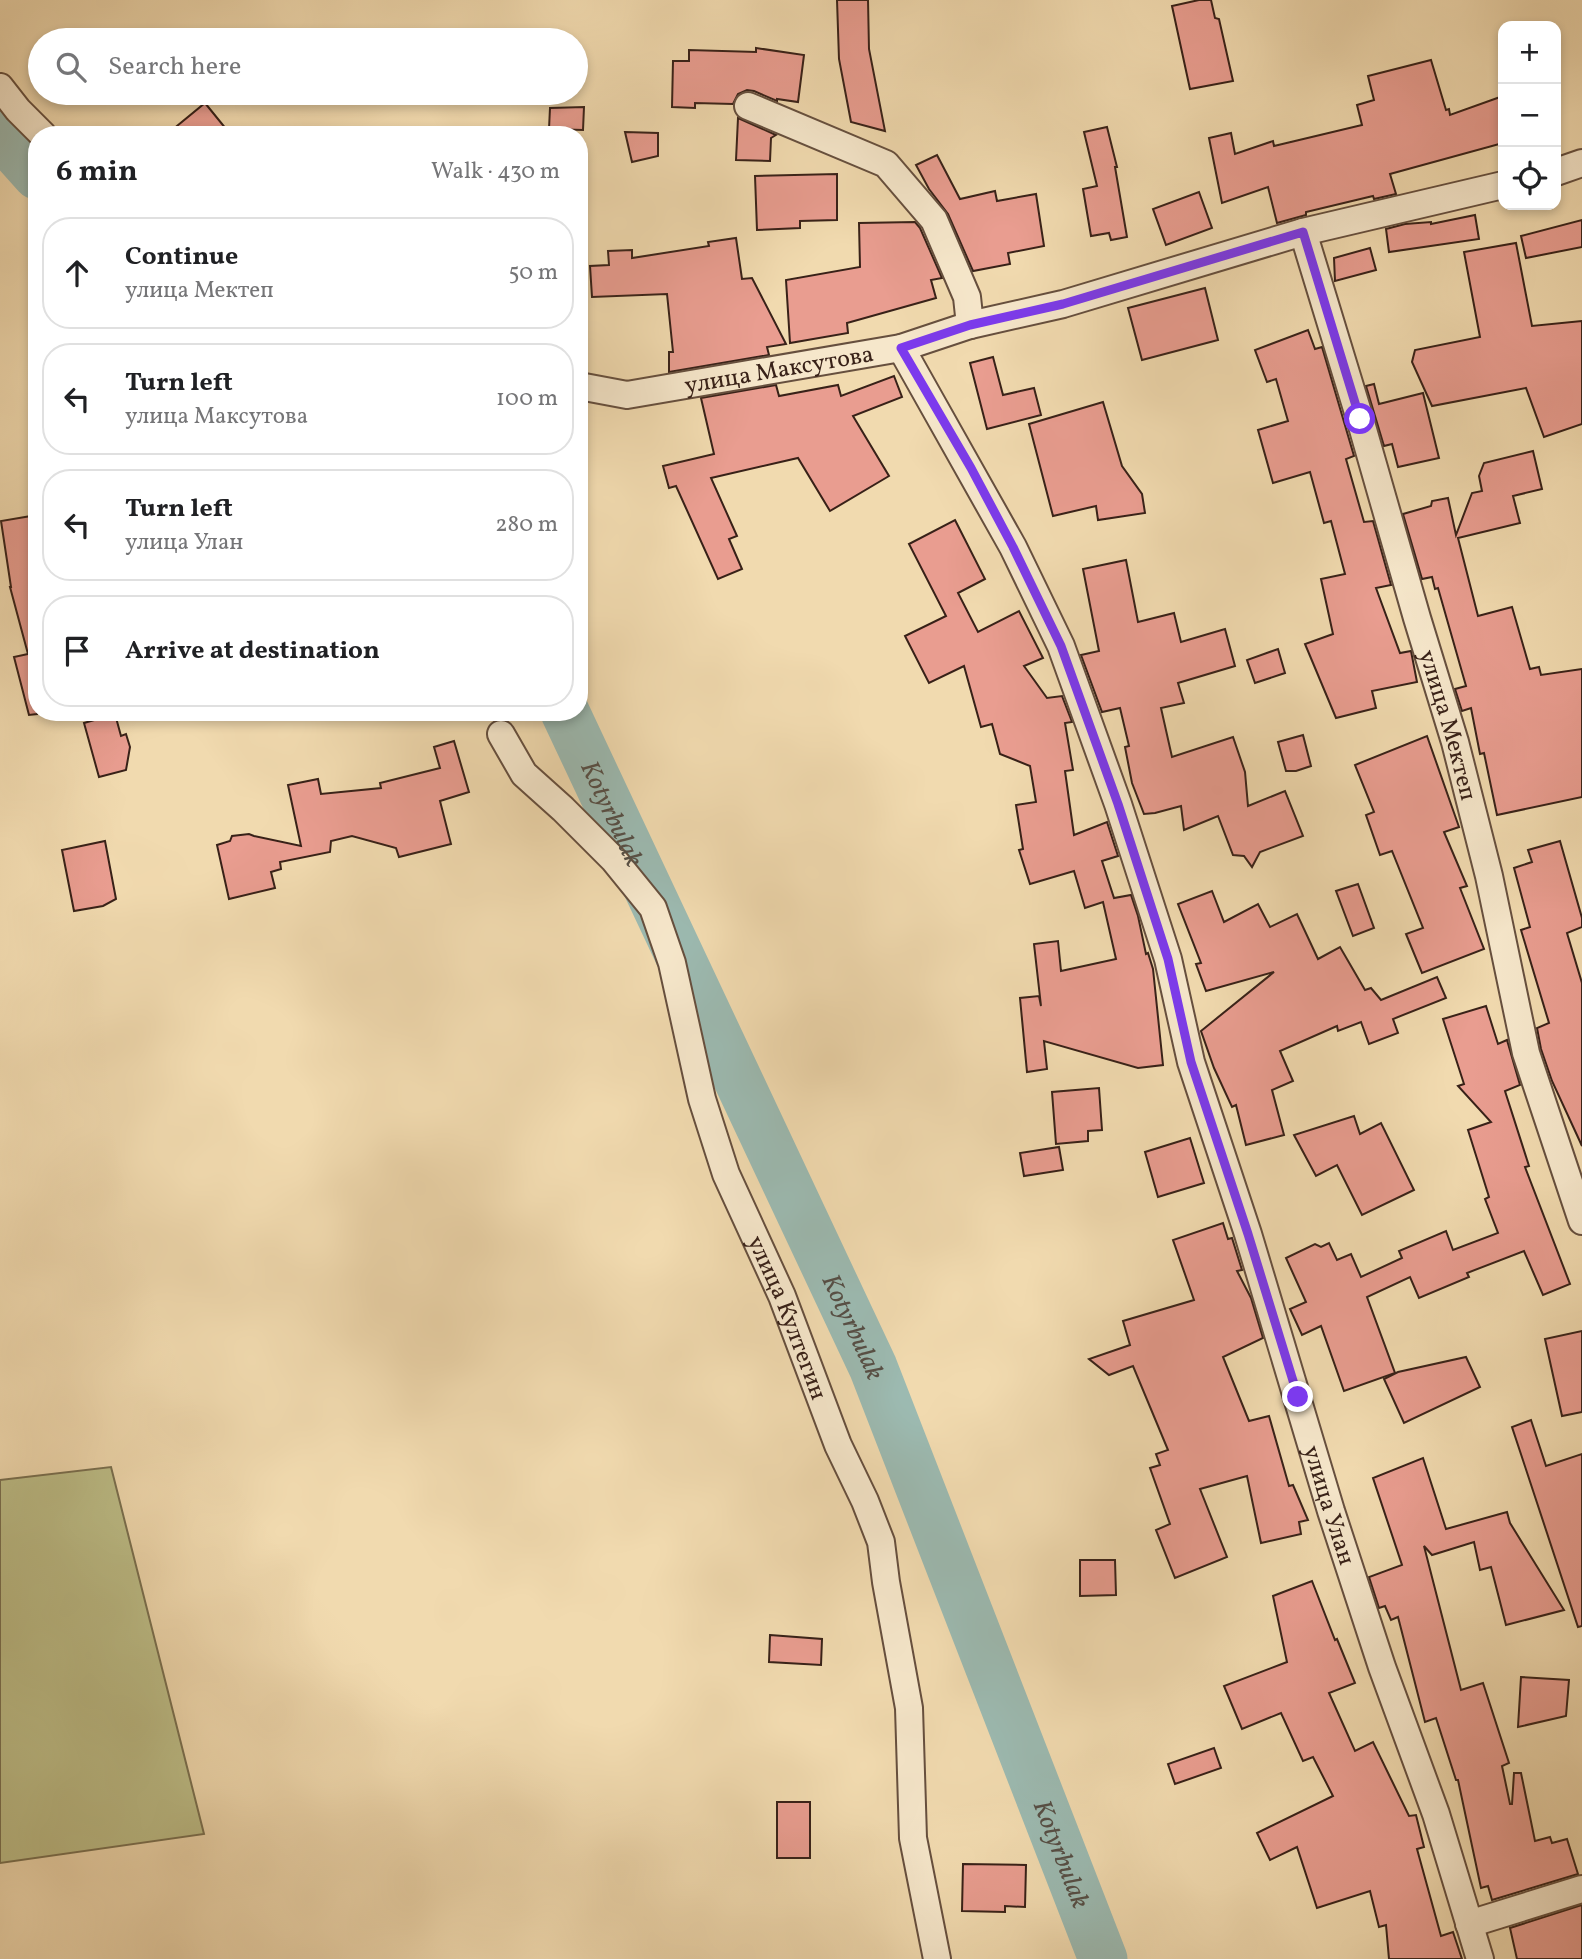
<!DOCTYPE html>
<html lang="en">
<head>
<meta charset="utf-8">
<style>
	:root { --surface:#fff; --page:#f2f2f2; --text:#202124; --muted:#757577; --line:#e0e0e0 }
	body { margin:0; font-family:Vollkorn,serif; background:var(--page); color:var(--text) }
	.controls { position:absolute; right:21px; top:21px; display:grid; overflow:hidden; border-radius:14px; box-shadow:0 4px 10px #0003 }
	.controls button { width:63px; height:63px; display:grid; place-items:center; padding:0; border:0; border-bottom:2px solid var(--line); background:var(--surface); color:var(--text); font:35px sans-serif }
	.stop { position:absolute; width:21px; height:21px; margin:-16px; border:5px solid #7c3aed; border-radius:50%; background:#fff }
	.stop.end { background:#7c3aed; border-color:#fff; box-shadow:0 2px 7px #0008 }
	.list { margin:0; padding:0; list-style:none }
	h2 { display:flex; justify-content:space-between; align-items:center; height:91px; margin:0; padding:0 28px; font-size:30px }
	h2 small { font-size:23px; font-weight:400; color:var(--muted) }
	.list li { display:grid; grid-template-columns:46px 1fr auto; gap:21px; align-items:center; box-sizing:border-box; height:112px; margin:0 14px 14px; padding:0 14px; border:2px solid var(--line); border-radius:28px }
	.list b { display:block; font-size:26px; white-space:nowrap }
	.list p { margin:0; font-size:23px; white-space:nowrap; color:var(--muted) }
	.list em { font-size:23px; font-style:normal; color:var(--muted) }
	.icon { flex:none; width:38px; height:38px; fill:none; stroke:currentColor; stroke-width:2; stroke-linecap:round; stroke-linejoin:round }
	.map { position:relative; flex:none; width:1582px; height:1959px; overflow:hidden }
	.search { position:absolute; background:var(--surface); box-shadow:0 4px 10px #0003; left:28px; top:28px; width:560px; height:77px; display:flex; align-items:center; gap:18px; box-sizing:border-box; padding:0 24px; border-radius:38px; color:var(--muted); font-size:26px }
	.panel { position:absolute; background:var(--surface); box-shadow:0 4px 10px #0003; left:28px; top:126px; width:560px; height:595px; border-radius:28px }
	.map>svg:first-child { display:block }
	.green { fill:#bdbe88; stroke:#7a7050; stroke-width:2 }
	.lines { fill:none; stroke-linecap:round; stroke-linejoin:round }
	.river { stroke:#9cbab1; stroke-width:49 }
	.building { fill:#e99d90; stroke:#382118; stroke-width:2 }
	.street-casing { stroke:#664f3e; stroke-width:30 }
	.street { stroke:#f6e7cb; stroke-width:26 }
	.route { stroke:#7c3aed; stroke-width:9 }
	.labels { text-anchor:middle; stroke-width:6; stroke-linejoin:round; paint-order:stroke }
	.street-label { font-size:24px; fill:#382118; stroke:#f6e7cb }
	.water-label { font-size:26px; font-style:italic; fill:#564f46; stroke:#f6e7cb }
</style>
</head>
<body>
<div class="map">
<svg width="1582" height="1959" viewBox="0 0 1582 1959">
	<rect width="100%" height="100%" fill="#f1daaf"/>
	<filter id="stains"><feTurbulence type="fractalNoise" baseFrequency=".00286" numOctaves="4"/><feColorMatrix values="0 0 0 0 .2 0 0 0 0 .09 0 0 0 0 .02 0 0 0 .5 -.17"/></filter>
	<radialGradient id="worn" r=".72"><stop offset=".6" stop-color="#630" stop-opacity="0"/><stop offset="1" stop-color="#630" stop-opacity=".3"/></radialGradient>
	<polygon class="green" points="111,1467 204,1834 0,1863 0,1480"/>
	<g class="lines">
		<g class="river">
			<polyline points="0,134 37,175"/>
			<path id="s1" d="M565,712L873,1367L1103,1959"/>
		</g>
	</g>
	<g class="building">
		<polygon points="837,0 868,0 869,49 885,131 851,122 839,59"/>
		<polygon points="1199,0 1211,0 1215,18 1219,19 1233,81 1190,89 1172,6"/>
		<polygon points="756,48 804,55 798,102 777,99 777,101 754,91 747,90 738,94 733,104 695,103 695,108 672,107 673,61 689,61 689,50 756,52"/>
		<polygon points="1431,60 1446,110 1449,109 1450,115 1503,96 1503,143 1390,174 1396,194 1374,199 1373,196 1306,212 1306,215 1277,223 1268,187 1222,203 1209,138 1231,133 1235,154 1273,141 1274,146 1362,125 1357,105 1374,100 1368,76"/>
		<polygon points="205,103 231,135 166,135"/>
		<polygon points="584,107 583,130 549,129 550,108"/>
		<polygon points="738,118 776,135 771,138 770,161 736,160"/>
		<polygon points="1107,127 1117,167 1115,167 1127,237 1111,240 1109,233 1091,236 1083,189 1097,186 1084,132"/>
		<polygon points="625,132 658,133 658,156 632,162"/>
		<polygon points="937,155 960,199 995,191 997,201 1036,194 1044,246 1008,253 1010,264 973,271 948,214 929,189 916,165"/>
		<polygon points="837,174 837,220 800,221 800,228 757,230 755,176"/>
		<polygon points="1199,192 1212,228 1166,245 1153,209"/>
		<polygon points="1475,215 1479,239 1389,252 1386,229 1405,224 1431,222 1431,224"/>
		<polygon points="1582,220 1582,247 1526,258 1521,236"/>
		<polygon points="915,222 920,228 942,278 931,280 936,298 847,323 848,333 790,343 786,280 860,267 859,223"/>
		<polygon points="736,238 742,279 752,278 786,344 767,347 769,355 669,372 669,352 673,352 667,294 592,297 590,266 609,265 608,251 632,250 632,258 709,246 708,242"/>
		<polygon points="1516,243 1532,326 1582,321 1582,424 1544,437 1526,388 1432,406 1412,362 1415,350 1480,337 1464,252"/>
		<polygon points="1370,248 1376,270 1335,281 1334,258"/>
		<polygon points="1205,288 1218,340 1142,360 1128,308"/>
		<polygon points="1308,330 1315,349 1322,347 1354,456 1346,459 1364,522 1373,521 1391,585 1376,588 1400,653 1411,651 1417,682 1372,691 1376,708 1336,718 1305,644 1333,634 1321,579 1345,574 1331,521 1324,523 1310,472 1273,483 1258,430 1288,421 1276,379 1267,382 1255,350"/>
		<polygon points="993,357 1003,395 1034,388 1041,415 987,429 970,363"/>
		<polygon points="894,376 902,397 853,416 889,476 830,511 798,458 711,478 737,536 729,539 742,569 718,579 676,486 669,488 663,466 714,454 701,398 776,385 779,396 838,385 841,396"/>
		<polygon points="1374,384 1379,404 1423,393 1439,458 1398,467 1392,444 1384,446 1366,386"/>
		<polygon points="1103,402 1122,466 1142,494 1145,513 1098,520 1096,506 1053,516 1029,424"/>
		<polygon points="1533,451 1542,489 1513,496 1520,523 1458,538 1478,616 1512,607 1530,669 1539,667 1541,675 1582,669 1582,797 1497,815 1484,753 1480,754 1471,708 1462,711 1455,689 1466,686 1438,588 1435,589 1432,577 1422,579 1403,514 1431,506 1432,501 1448,498 1456,535 1472,493 1482,491 1479,476 1484,463"/>
		<polygon points="37,515 37,714 29,715 14,657 28,654 10,587 11,587 1,521"/>
		<polygon points="955,520 985,579 958,593 978,632 1019,611 1043,658 1024,666 1047,698 1062,696 1072,722 1065,723 1073,770 1065,771 1074,835 1107,822 1118,856 1102,861 1114,898 1131,895 1138,916 1146,954 1148,953 1153,969 1163,1065 1138,1068 1044,1041 1047,1069 1027,1072 1020,998 1039,996 1041,1006 1034,944 1058,941 1061,971 1116,959 1103,902 1085,908 1074,871 1030,884 1019,850 1023,849 1016,805 1036,802 1030,766 1000,754 992,724 981,727 964,666 929,683 905,636 946,616 909,544"/>
		<polygon points="1126,560 1138,622 1174,613 1181,642 1225,629 1235,666 1178,683 1184,703 1161,708 1172,757 1233,737 1245,772 1248,806 1285,791 1303,836 1260,852 1252,867 1244,856 1233,855 1218,816 1184,830 1181,806 1155,813 1144,814 1132,783 1125,747 1129,746 1120,708 1102,712 1081,655 1099,651 1083,569"/>
		<polygon points="1278,649 1285,673 1255,683 1247,660"/>
		<polygon points="115,714 121,736 126,734 130,747 126,770 99,777 84,723"/>
		<polygon points="1303,735 1311,766 1296,771 1286,771 1278,742"/>
		<polygon points="1427,736 1459,827 1444,832 1467,886 1460,888 1484,949 1422,973 1406,934 1423,928 1392,851 1380,855 1366,815 1374,812 1355,765"/>
		<polygon points="454,741 469,792 440,801 451,844 399,857 396,848 352,836 331,841 330,852 280,862 281,869 271,872 275,888 229,899 217,845 230,841 232,836 249,834 254,836 301,846 288,785 318,779 321,794 381,788 380,783 440,768 434,747"/>
		<polygon points="105,841 116,899 103,906 74,911 62,850"/>
		<polygon points="1560,841 1582,918 1582,927 1567,933 1582,983 1582,1146 1552,1081 1541,1049 1537,1028 1549,1023 1521,930 1530,927 1514,868 1532,862 1528,850"/>
		<polygon points="1358,884 1374,928 1353,936 1336,891"/>
		<polygon points="1212,891 1224,922 1258,904 1270,927 1297,914 1318,959 1340,947 1365,990 1371,988 1381,1000 1437,977 1446,998 1393,1019 1398,1033 1369,1044 1361,1022 1338,1031 1337,1026 1280,1051 1293,1081 1272,1090 1284,1135 1246,1145 1236,1105 1232,1107 1214,1068 1201,1031 1274,972 1206,991 1196,964 1201,963 1178,904"/>
		<polygon points="1486,1006 1498,1044 1507,1040 1520,1085 1505,1091 1529,1166 1525,1167 1570,1284 1543,1295 1524,1251 1467,1273 1469,1277 1419,1298 1410,1277 1367,1297 1395,1373 1344,1391 1321,1326 1302,1335 1290,1309 1306,1302 1286,1258 1315,1244 1321,1247 1329,1243 1337,1260 1351,1254 1361,1277 1402,1258 1399,1251 1446,1231 1453,1250 1498,1233 1485,1199 1489,1197 1468,1130 1491,1122 1458,1086 1464,1084 1443,1019"/>
		<polygon points="1099,1088 1102,1130 1088,1131 1088,1141 1056,1144 1052,1092"/>
		<polygon points="1354,1116 1360,1134 1381,1123 1414,1190 1362,1215 1337,1165 1316,1176 1294,1135"/>
		<polygon points="1190,1138 1204,1183 1158,1197 1145,1152"/>
		<polygon points="1059,1147 1063,1170 1024,1176 1020,1153"/>
		<polygon points="1223,1223 1228,1239 1232,1238 1242,1270 1237,1271 1251,1298 1263,1338 1223,1357 1249,1421 1269,1416 1289,1486 1293,1485 1308,1520 1299,1522 1301,1534 1261,1543 1247,1476 1200,1489 1227,1557 1175,1578 1156,1530 1170,1524 1150,1468 1160,1465 1156,1454 1168,1450 1133,1366 1109,1375 1089,1359 1130,1345 1123,1321 1194,1300 1173,1240"/>
		<polygon points="1582,1331 1582,1412 1562,1416 1545,1339"/>
		<polygon points="1466,1357 1480,1387 1404,1423 1384,1379 1398,1372"/>
		<polygon points="1531,1420 1546,1466 1582,1454 1582,1626 1578,1627 1512,1427"/>
		<polygon points="1423,1458 1446,1529 1507,1512 1510,1523 1564,1610 1506,1625 1491,1567 1480,1570 1474,1542 1432,1555 1424,1546 1461,1690 1483,1683 1509,1763 1502,1766 1510,1804 1512,1804 1514,1773 1521,1773 1535,1841 1550,1837 1552,1843 1567,1839 1578,1874 1492,1900 1488,1886 1481,1888 1458,1780 1456,1780 1436,1718 1425,1722 1398,1617 1391,1620 1385,1606 1379,1608 1369,1577 1402,1565 1373,1478"/>
		<polygon points="1080,1560 1115,1560 1116,1595 1080,1596"/>
		<polygon points="1312,1581 1335,1640 1337,1639 1355,1683 1329,1693 1355,1751 1373,1742 1409,1816 1416,1815 1424,1847 1417,1849 1441,1936 1453,1932 1462,1959 1389,1959 1386,1925 1379,1927 1370,1891 1317,1908 1297,1847 1270,1860 1257,1833 1333,1796 1313,1757 1303,1761 1281,1713 1242,1729 1224,1686 1287,1662 1273,1596"/>
		<polygon points="770,1635 822,1639 821,1665 769,1662"/>
		<polygon points="1521,1677 1569,1680 1566,1716 1518,1727"/>
		<polygon points="1214,1748 1221,1768 1175,1784 1168,1764"/>
		<rect x="777" y="1802" width="33" height="56"/>
		<polygon points="963,1864 1026,1865 1025,1907 1005,1906 1005,1912 962,1911"/>
		<polygon points="1582,1905 1582,1959 1517,1959 1510,1928"/>
	</g>
	<g class="lines">
		<defs>
			<g id="street">
				<polyline points="0,87 18,110 43,135"/>
				<polyline points="748,106 886,164 934,220 967,297 970,325"/>
				<polyline points="1556,172 1582,163"/>
				<path id="s2" d="M1303,232L1360,419L1417,618L1455,742L1489,876L1526,1053L1582,1221"/>
				<path id="s3" d="M901,348L1013,547L1061,646L1118,804L1168,959L1191,1062L1248,1234L1331,1511L1382,1667L1436,1814L1480,1959"/>
				<path id="s4" d="M579,386L627,395L901,348L970,325L1063,304L1303,232L1503,185"/>
				<path id="s5" d="M501,734L524,774L563,809L614,860L653,908L672,963L702,1099L726,1174L782,1296L838,1445L865,1501L881,1542L886,1582L909,1708L913,1838L937,1959"/>
				<polyline points="1469,1924 1582,1889"/>
			</g>
		</defs>
		<use href="#street" class="street-casing"/>
		<use href="#street" class="street"/>
	</g>
	<g class="lines">
		<polyline class="route" points="1298,1397 1248,1234 1191,1062 1168,959 1118,804 1061,646 1013,547 971,468 901,348 970,325 1063,304 1303,232 1360,419"/>
	</g>
	<g class="labels">
		<g class="street-label">
			<text dy="8" stroke="none"><textPath href="#s4" startOffset="203">улица Максутова</textPath></text>
			<text dy="8" stroke="none"><textPath href="#s2" startOffset="514">улица Мектеп</textPath></text>
			<text dy="8" stroke="none"><textPath href="#s5" startOffset="665">улица Култегин</textPath></text>
			<text dy="8" stroke="none"><textPath href="#s3" startOffset="1239">улица Улан</textPath></text>
		</g>
		<g class="water-label">
			<text dy="9" stroke="none"><textPath href="#s1" startOffset="112">Kotyrbulak</textPath></text>
			<text dy="9" stroke="none"><textPath href="#s1" startOffset="679">Kotyrbulak</textPath></text>
			<text dy="9" stroke="none"><textPath href="#s1" startOffset="1246">Kotyrbulak</textPath></text>
		</g>
	</g>
	<rect width="100%" height="100%" filter="url(#stains)"/>
	<rect width="100%" height="100%" fill="url(#worn)"/>
</svg>
<div class="controls">
<button>+</button>
<button>−</button>
<button><svg class="icon" aria-label="locate" viewBox="0 0 24 24"><circle cx="12" cy="12" r="6"/><path d="M12 2v4M12 18v4M2 12h4M18 12h4"/></svg></button>
</div>
<div class="stop" style="left:1360px;top:419px"></div>
<div class="stop end" style="left:1298px;top:1397px"></div>
<div class="search"><svg class="icon" aria-label="search" viewBox="0 0 24 24"><circle cx="10" cy="10" r="6"/><path d="M15 15l6 6"/></svg>Search here</div>
<section class="panel">
<h2>6 min<small>Walk · 430 m</small></h2>
<ul class="list">
<li><svg class="icon" aria-label="ahead" viewBox="0 0 24 24"><path d="M12 20V5M6 11l6-6 6 6"/></svg><div><b>Continue</b><p>улица Мектеп</p></div><em>50 m</em></li>
<li><svg class="icon" aria-label="left" viewBox="0 0 24 24"><path d="M17 20v-9H6M10 6l-5 5 5 5"/></svg><div><b>Turn left</b><p>улица Максутова</p></div><em>100 m</em></li>
<li><svg class="icon" aria-label="left" viewBox="0 0 24 24"><path d="M17 20v-9H6M10 6l-5 5 5 5"/></svg><div><b>Turn left</b><p>улица Улан</p></div><em>280 m</em></li>
<li><svg class="icon" aria-label="arrive" viewBox="0 0 24 24"><path d="M6 21V4h12l-3 4 3 4H6"/></svg><div><b>Arrive at destination</b></div></li>
</ul>
</section>
</div>
</body>
</html>
